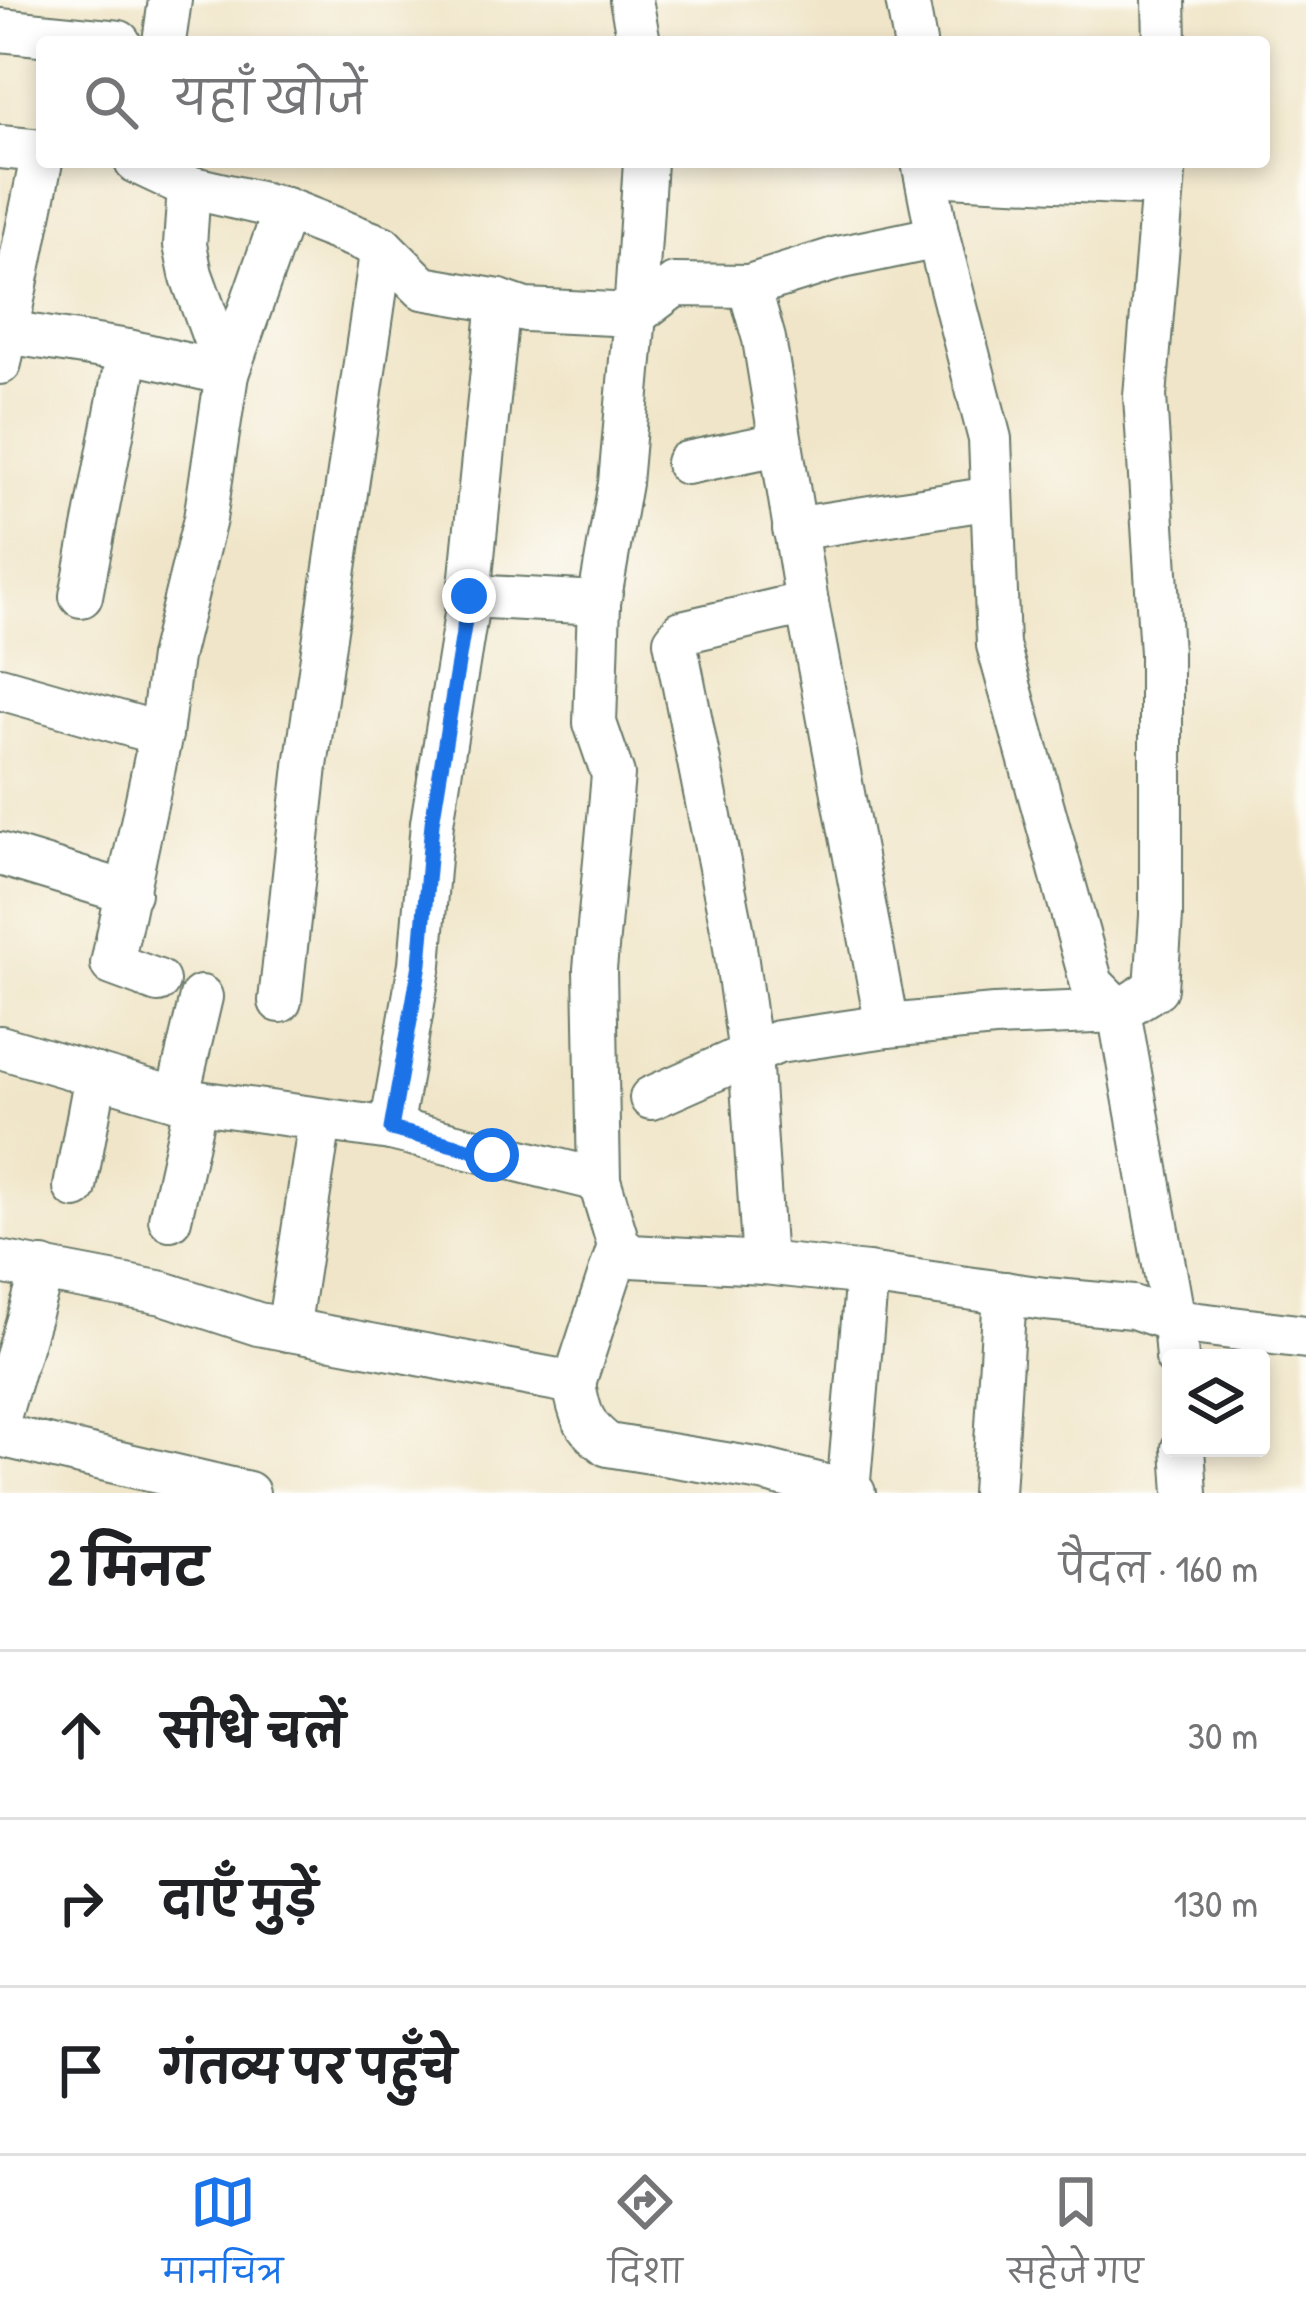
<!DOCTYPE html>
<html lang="hi">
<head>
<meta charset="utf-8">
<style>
	:root { --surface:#fff; --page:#f6f6f6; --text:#202124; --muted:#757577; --line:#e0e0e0; --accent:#1a73e8 }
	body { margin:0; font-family:"Patrick Hand","Playpen Sans Deva",sans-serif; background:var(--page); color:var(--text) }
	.controls { position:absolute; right:36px; bottom:36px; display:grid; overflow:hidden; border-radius:12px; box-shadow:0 6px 18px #0003 }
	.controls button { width:108px; height:108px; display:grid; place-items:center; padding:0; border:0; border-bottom:3px solid var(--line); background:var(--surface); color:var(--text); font:60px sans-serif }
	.stop { position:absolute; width:36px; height:36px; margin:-27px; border:9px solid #1a73e8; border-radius:50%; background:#fff }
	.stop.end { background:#1a73e8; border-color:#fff; box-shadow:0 3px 12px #0008 }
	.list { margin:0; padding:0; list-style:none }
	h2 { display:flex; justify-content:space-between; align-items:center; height:156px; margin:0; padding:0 48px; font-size:51px }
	h2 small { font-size:39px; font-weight:400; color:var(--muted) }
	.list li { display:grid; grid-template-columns:78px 1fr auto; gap:36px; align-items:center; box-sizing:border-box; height:168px; padding:0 48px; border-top:3px solid var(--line) }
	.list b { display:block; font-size:45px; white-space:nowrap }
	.list em { font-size:39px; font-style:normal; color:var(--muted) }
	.icon { flex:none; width:66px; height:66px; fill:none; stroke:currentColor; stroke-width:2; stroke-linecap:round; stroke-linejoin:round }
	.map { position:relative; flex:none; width:1306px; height:1493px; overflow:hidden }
	.search { position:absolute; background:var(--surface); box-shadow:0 6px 18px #0003; left:36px; right:36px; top:36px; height:132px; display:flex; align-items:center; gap:30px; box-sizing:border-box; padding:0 42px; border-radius:12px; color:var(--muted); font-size:45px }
	.sheet { height:660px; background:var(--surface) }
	nav { display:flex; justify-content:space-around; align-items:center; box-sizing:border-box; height:168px; border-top:3px solid var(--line); background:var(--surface); font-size:33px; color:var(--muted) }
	nav a { display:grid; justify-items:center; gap:6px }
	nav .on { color:var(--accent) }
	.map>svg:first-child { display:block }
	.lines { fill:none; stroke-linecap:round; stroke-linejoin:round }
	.minor-casing { stroke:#687868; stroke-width:46 }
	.minor { stroke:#fff; stroke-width:42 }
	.route { stroke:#1a73e8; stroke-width:15 }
</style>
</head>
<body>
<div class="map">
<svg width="1306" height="1493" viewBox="0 0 1306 1493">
	<rect width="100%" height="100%" fill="#fdfcf7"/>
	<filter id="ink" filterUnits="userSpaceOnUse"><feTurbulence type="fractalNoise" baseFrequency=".00833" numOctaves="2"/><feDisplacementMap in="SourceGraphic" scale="24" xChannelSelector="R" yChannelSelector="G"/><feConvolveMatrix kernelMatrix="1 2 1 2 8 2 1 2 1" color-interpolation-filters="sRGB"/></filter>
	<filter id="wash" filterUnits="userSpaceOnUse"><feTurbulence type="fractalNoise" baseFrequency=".004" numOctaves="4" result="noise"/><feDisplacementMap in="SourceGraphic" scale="48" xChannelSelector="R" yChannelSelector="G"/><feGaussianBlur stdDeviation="2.7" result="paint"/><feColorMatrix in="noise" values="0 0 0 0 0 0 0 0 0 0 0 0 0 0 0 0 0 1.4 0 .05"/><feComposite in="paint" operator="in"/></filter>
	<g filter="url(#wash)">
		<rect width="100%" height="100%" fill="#f0e5c8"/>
	</g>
	<g filter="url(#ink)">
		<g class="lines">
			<defs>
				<g id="minor">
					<polyline points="631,0 639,42"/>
					<polyline points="907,0 915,42"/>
					<polyline points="1164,0 1165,42"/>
					<polyline points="0,30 119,42"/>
					<polyline points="164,42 170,0"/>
					<polyline points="0,147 42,151"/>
					<polyline points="136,162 189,187 285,209 382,247 423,288 499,301 525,310 635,315 620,483 599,603 595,723 613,775 595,969 599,1180"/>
					<polyline points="645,162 635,315 675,285 749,286 838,258 938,237"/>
					<polyline points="923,162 938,237 990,439 998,645 1092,984 1119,1011 1174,1321 1177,1358"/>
					<polyline points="926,174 1163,185"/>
					<polyline points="749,286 764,339 807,603 887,1026 994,1016 1119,1011 1156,988 1161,916 1161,653 1145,396 1165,162"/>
					<polyline points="6,332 128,351 227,374 285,209"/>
					<polyline points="0,363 42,157"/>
					<polyline points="687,463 779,444"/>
					<polyline points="794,529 992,498"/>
					<polyline points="81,596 128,351"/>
					<polyline points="469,596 599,603"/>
					<polyline points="0,688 161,734"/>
					<polyline points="0,854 129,893"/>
					<polyline points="158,981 112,964 161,734 171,657 205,519 227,374 191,274 185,245 189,187"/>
					<polyline points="280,1001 306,766 382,247"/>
					<polyline points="0,1047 177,1099 391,1129 599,1180 619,1246 631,1256 764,1263 867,1274 1045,1299 1133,1307 1174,1321 1306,1337"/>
					<polyline points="651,1098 750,1054 733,933 675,641 682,632 807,603"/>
					<polyline points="177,1099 201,997"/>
					<polyline points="391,1129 420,964 432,823 469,596 499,301"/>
					<polyline points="75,1187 96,1075"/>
					<polyline points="170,1219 196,1102"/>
					<path d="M0,1262L163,1293L258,1324L574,1383C579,1413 583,1427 608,1445L762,1470L854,1493"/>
					<polyline points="764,1263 750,1054 778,1042 887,1026"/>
					<polyline points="288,1330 320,1121"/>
					<polyline points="574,1383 619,1246"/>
					<polyline points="0,1414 43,1269"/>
					<polyline points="0,1435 248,1493"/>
					<polyline points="1183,1448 1186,1493"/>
					<polyline points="848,1492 867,1274"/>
					<polyline points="993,1493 1005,1293"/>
				</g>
			</defs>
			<use href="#minor" class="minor-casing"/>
			<use href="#minor" class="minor"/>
		</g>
	</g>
	<g class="lines" filter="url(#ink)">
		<polyline class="route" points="469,596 432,823 420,964 391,1129 492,1155"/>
	</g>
</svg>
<div class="controls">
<button><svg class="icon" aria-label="layers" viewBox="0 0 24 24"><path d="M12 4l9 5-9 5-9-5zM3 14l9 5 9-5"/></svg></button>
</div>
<div class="stop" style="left:492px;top:1155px"></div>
<div class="stop end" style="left:469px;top:596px"></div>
<div class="search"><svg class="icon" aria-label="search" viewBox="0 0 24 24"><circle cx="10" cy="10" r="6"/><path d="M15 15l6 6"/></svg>यहाँ खोजें</div>
</div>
<section class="sheet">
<h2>2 मिनट<small>पैदल · 160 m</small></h2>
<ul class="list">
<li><svg class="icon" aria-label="ahead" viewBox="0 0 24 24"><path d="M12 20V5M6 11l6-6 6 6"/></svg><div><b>सीधे चलें</b></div><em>30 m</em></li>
<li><svg class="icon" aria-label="right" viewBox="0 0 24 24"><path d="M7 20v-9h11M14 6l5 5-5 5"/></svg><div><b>दाएँ मुड़ें</b></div><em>130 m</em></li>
<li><svg class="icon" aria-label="arrive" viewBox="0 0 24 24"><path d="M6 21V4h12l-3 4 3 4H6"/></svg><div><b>गंतव्य पर पहुँचे</b></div></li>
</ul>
</section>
<nav>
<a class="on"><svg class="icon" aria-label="map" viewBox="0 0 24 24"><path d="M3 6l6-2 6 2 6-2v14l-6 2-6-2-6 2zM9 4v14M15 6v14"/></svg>मानचित्र</a>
<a><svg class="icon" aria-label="directions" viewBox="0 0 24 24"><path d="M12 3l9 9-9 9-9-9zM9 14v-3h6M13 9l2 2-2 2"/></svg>दिशा</a>
<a><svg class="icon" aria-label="saved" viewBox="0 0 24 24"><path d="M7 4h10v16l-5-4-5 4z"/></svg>सहेजे गए</a>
</nav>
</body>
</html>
